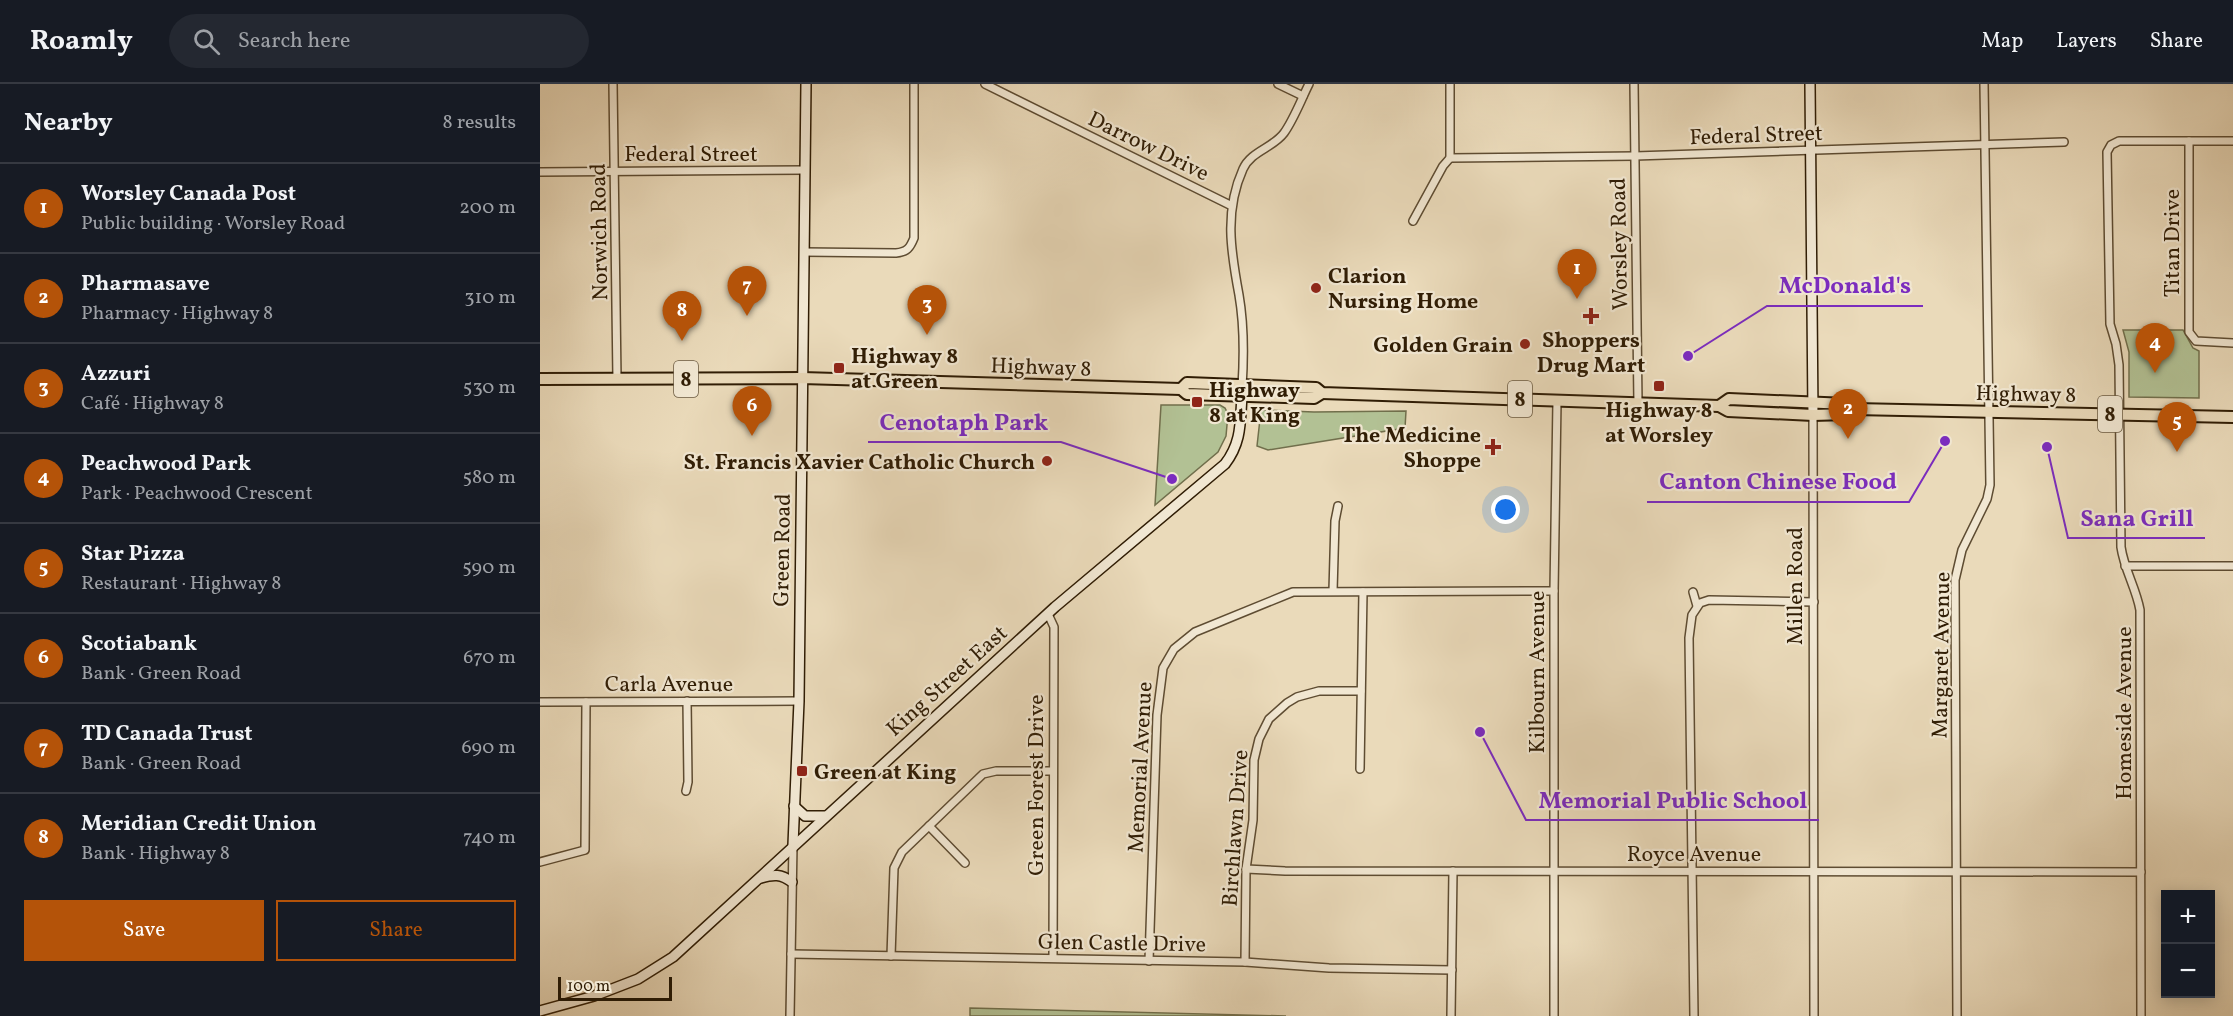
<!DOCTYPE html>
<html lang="en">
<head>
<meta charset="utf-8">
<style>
	:root { --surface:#171b24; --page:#242831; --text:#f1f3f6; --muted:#9ea1a6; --line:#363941; --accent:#b45309 }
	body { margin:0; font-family:Vollkorn,serif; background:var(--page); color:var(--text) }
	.controls { position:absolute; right:18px; bottom:18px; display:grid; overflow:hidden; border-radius:0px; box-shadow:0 3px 15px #0003 }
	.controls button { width:54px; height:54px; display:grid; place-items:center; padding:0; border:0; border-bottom:2px solid var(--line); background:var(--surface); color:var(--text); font:30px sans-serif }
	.scale { position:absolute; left:18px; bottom:15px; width:114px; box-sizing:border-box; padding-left:6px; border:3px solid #301d05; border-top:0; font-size:16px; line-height:21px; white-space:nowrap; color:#301d05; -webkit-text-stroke:4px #f1e7d2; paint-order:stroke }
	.you { position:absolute; left:966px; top:426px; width:21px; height:21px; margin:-15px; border:4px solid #fff; border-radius:50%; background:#1a73e8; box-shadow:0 0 0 9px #1a73e833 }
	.badge { display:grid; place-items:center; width:39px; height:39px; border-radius:50%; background:var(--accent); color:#fff; font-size:20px; font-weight:700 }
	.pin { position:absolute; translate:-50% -50px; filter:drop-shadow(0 2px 3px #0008) }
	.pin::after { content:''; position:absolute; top:32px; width:21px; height:18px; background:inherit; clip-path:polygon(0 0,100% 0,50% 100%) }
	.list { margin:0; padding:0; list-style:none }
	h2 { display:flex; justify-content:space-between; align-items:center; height:78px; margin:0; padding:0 24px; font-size:26px }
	h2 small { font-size:20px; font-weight:400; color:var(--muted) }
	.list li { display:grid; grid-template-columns:39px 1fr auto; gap:18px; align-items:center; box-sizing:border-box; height:90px; padding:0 24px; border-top:2px solid var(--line) }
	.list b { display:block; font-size:22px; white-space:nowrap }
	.list p { margin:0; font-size:20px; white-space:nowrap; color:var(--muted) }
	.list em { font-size:20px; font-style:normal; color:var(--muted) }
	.actions { display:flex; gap:12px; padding:18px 24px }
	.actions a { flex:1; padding:14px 0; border:2px solid var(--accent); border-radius:0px; text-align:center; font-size:21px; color:var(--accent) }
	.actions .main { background:var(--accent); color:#fff }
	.icon { flex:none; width:33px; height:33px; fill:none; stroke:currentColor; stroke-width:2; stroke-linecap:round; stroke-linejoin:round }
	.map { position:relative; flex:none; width:1693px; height:932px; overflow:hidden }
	header { display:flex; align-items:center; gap:36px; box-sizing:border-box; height:84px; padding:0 30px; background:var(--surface); border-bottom:2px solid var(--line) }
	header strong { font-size:28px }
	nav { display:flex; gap:33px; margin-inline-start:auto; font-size:21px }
	.search { width:420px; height:54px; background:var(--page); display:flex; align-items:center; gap:15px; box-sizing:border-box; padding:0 21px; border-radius:33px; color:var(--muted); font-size:22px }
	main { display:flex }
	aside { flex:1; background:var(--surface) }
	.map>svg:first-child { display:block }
	.green { fill:#b2c194; stroke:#716f4c; stroke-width:1.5 }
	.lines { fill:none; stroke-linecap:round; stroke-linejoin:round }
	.street-casing { stroke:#5e4c32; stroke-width:10 }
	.secondary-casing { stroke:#301d05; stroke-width:12 }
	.primary-casing { stroke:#301d05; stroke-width:14 }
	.street { stroke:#f1e7d2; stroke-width:7 }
	.secondary { stroke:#f1e7d2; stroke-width:9 }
	.primary { stroke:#eadaba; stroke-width:10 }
	.poi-dot { fill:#8f2418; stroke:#f1e7d2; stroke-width:2 }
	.labels { text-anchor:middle; stroke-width:4.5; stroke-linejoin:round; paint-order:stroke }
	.shield { fill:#f1e7d2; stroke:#6a5a42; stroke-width:1.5 }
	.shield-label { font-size:21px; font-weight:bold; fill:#301d05 }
	.street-label { font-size:22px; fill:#301d05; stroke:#f1e7d2 }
	.poi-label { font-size:22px; font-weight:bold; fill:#301d05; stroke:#f1e7d2; text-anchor:start }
	.leader { fill:none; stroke:#7b2cbf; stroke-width:2 }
	.callout-dot { fill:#7b2cbf; stroke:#f1e7d2; stroke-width:2 }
	.callout-label { font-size:24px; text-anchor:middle; font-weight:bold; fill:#7b2cbf; stroke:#f1e7d2; stroke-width:4.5; stroke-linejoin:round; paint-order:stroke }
</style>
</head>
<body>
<header>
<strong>Roamly</strong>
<div class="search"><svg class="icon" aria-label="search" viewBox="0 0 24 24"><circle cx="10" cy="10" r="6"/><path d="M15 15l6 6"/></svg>Search here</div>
<nav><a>Map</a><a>Layers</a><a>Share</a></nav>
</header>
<main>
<aside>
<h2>Nearby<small>8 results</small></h2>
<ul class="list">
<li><span class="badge">1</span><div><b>Worsley Canada Post</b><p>Public building · Worsley Road</p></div><em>200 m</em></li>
<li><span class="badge">2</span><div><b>Pharmasave</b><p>Pharmacy · Highway 8</p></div><em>310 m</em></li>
<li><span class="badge">3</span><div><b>Azzuri</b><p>Café · Highway 8</p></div><em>530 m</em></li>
<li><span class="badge">4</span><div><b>Peachwood Park</b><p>Park · Peachwood Crescent</p></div><em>580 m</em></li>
<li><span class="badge">5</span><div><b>Star Pizza</b><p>Restaurant · Highway 8</p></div><em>590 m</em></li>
<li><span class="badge">6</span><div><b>Scotiabank</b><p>Bank · Green Road</p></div><em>670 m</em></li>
<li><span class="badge">7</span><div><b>TD Canada Trust</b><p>Bank · Green Road</p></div><em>690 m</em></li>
<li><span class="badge">8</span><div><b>Meridian Credit Union</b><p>Bank · Highway 8</p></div><em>740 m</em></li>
</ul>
<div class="actions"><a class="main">Save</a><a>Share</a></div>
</aside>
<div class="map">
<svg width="1693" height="932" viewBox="0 0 1693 932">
	<rect width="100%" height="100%" fill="#eadaba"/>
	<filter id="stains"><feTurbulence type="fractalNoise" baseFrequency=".00333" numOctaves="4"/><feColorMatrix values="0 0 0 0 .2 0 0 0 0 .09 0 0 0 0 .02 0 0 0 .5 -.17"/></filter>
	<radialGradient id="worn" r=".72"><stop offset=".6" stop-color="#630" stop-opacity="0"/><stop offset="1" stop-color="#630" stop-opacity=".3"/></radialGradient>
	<g class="green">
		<polygon points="1583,246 1643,246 1653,264 1659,267 1659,314 1589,313 1589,268"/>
		<polygon points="621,321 680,321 685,324 688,330 686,352 678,368 615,421"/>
		<polygon points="721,326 774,328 866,327 865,344 728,366 717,362"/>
		<polygon points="430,924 746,932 430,932"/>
	</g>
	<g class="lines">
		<defs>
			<g id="street">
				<polyline points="73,0 77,295"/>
				<polyline points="445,0 692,122"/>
				<polyline points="738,0 763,12"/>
				<polyline points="1094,0 1098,319"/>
				<polyline points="1649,57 1649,248 1656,257 1693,259"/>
				<polyline points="910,74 1095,72 1524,58"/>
				<polyline points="0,88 265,86"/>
				<polyline points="873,137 903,82 910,74 910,0"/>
				<path d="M264,168L356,169C367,168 370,164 374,154V0"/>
				<path d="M702,303C704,273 704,240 699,211C691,168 684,127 703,85C711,67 733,64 744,49C754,35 761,16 769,0"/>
				<polyline points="1273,331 1274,932"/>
				<polyline points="1585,482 1693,482"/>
				<polyline points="793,507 795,437 798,422"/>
				<polyline points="1153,508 1157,522"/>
				<polyline points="508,530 514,543 513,874"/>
				<polyline points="0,618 259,617"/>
				<polyline points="820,685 823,508"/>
				<polyline points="146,707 148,698 147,617"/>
				<polyline points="389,742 425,779"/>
				<polyline points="0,778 45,766 46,618"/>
				<polyline points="706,785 745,787 1601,788"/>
				<polyline points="251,870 705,878 789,884 912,886"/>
				<polyline points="351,872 354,784 362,768 443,690 456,687 513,687"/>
				<polyline points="609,877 617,631 623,584 634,565 655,548 753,508 1014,507"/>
				<polyline points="705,878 706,785 713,736 714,676 719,655 729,635 747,619 757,613 779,607 821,607"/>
				<polyline points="250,932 253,761"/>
				<polyline points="911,932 913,787"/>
				<polyline points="1014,932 1014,507 1017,317"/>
				<polyline points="1154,932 1149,554 1152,531 1160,519 1169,516 1274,518"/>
				<polyline points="1417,932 1415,496 1422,466 1447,415 1450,401 1444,0"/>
				<path d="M1601,932L1600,526C1596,504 1584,485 1581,463L1579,281L1576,260L1570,240L1567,68L1571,61L1579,57H1693"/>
			</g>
			<g id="secondary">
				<polyline points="1270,0 1273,331"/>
				<polyline points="254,722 265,732 285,732"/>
				<polyline points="253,761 259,617 266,0"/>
				<path d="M221,794C234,790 241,790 252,798"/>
				<path d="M0,927L54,912L98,895L133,873L515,523L685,380C702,358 700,338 702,312"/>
			</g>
			<g id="primary">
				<polyline points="0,295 262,294 641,305 647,310 774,314 782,309"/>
				<polyline points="641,305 647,299 776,304 782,309 1179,322 1188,327 1273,331 1307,330 1314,325"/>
				<polyline points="1179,322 1189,315 1307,320 1314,325 1693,333"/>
			</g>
		</defs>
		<use href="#street" class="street-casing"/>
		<use href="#secondary" class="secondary-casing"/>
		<use href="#primary" class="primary-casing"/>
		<use href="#street" class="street"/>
		<use href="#secondary" class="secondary"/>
		<use href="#primary" class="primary"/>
	</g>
	<g class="poi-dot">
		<circle cx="776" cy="204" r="6"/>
		<path d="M1048 223h6v6h6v6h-6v6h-6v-6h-6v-6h6z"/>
		<circle cx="985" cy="260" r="6"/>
		<rect x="293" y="278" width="12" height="12" rx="3"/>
		<rect x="1113" y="296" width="12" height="12" rx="3"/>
		<rect x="651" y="312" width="12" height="12" rx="3"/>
		<path d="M950 354h6v6h6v6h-6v6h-6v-6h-6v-6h6z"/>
		<circle cx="507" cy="377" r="6"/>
		<rect x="256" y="681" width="12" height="12" rx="3"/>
	</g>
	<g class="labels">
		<g class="shield">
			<rect x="134" y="277" width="24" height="36" rx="4.5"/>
			<rect x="968" y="297" width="24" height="36" rx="4.5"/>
			<rect x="1558" y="312" width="24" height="36" rx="4.5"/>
		</g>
		<g class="shield-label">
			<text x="146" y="302">8</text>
			<text x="980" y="322">8</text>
			<text x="1570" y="337">8</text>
		</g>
		<g class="street-label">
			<text transform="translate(1216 50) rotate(-2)" y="8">Federal Street</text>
			<text transform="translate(609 61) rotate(26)" y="8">Darrow Drive</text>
			<text x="151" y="77">Federal Street</text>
			<text transform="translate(58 148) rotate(-91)" y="8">Norwich Road</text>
			<text transform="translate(1631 159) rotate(-90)" y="8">Titan Drive</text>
			<text transform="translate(1078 160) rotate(-91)" y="8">Worsley Road</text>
			<text transform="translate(501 282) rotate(2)" y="8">Highway 8</text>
			<text transform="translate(1486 309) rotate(1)" y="8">Highway 8</text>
			<text transform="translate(241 466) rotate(-89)" y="8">Green Road</text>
			<text transform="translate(1254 502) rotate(-90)" y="8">Millen Road</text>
			<text transform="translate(1400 571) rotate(-89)" y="8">Margaret Avenue</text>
			<text transform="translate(996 588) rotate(-90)" y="8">Kilbourn Avenue</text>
			<text transform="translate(406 596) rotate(-42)" y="8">King Street East</text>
			<text x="129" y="607">Carla Avenue</text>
			<text transform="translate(1583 629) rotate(-90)" y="8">Homeside Avenue</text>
			<text transform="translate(599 683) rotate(-87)" y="8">Memorial Avenue</text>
			<text transform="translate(495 701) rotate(-90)" y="8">Green Forest Drive</text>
			<text transform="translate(694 744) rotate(-86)" y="8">Birchlawn Drive</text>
			<text x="1154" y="777">Royce Avenue</text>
			<text transform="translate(582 858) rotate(1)" y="8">Glen Castle Drive</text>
		</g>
		<g class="poi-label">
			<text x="788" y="199">Clarion<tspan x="788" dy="25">Nursing Home</tspan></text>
			<text x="1051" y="263" text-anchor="middle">Shoppers<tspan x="1051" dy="25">Drug Mart</tspan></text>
			<text x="973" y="268" text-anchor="end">Golden Grain</text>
			<text x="311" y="279">Highway 8<tspan x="311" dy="25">at Green</tspan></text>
			<text x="669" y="313">Highway<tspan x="669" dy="25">8 at King</tspan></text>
			<text x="1119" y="333" text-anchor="middle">Highway 8<tspan x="1119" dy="25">at Worsley</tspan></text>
			<text x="941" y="358" text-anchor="end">The Medicine<tspan x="941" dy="25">Shoppe</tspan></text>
			<text x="495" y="385" text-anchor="end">St. Francis Xavier Catholic Church</text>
			<text x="274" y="695">Green at King</text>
		</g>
	</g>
	<path class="leader" d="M1148 272L1227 222H1383M632 395L521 358H328M1405 357L1369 418H1107M1507 363L1528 454H1665M940 648L986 736H1279"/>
	<g class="callout-dot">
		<circle cx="1148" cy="272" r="6"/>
		<circle cx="632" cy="395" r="6"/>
		<circle cx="1405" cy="357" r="6"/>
		<circle cx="1507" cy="363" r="6"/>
		<circle cx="940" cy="648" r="6"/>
	</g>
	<g class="callout-label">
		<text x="1305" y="209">McDonald's</text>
		<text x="424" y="346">Cenotaph Park</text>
		<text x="1238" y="405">Canton Chinese Food</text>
		<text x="1597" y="442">Sana Grill</text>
		<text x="1133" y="724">Memorial Public School</text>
	</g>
	<rect width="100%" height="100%" filter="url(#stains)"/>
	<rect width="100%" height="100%" fill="url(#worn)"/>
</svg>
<div class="controls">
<button>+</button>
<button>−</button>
</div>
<div class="scale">100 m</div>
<div class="you"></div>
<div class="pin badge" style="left:1037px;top:215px">1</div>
<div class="pin badge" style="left:1308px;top:355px">2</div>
<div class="pin badge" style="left:387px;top:251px">3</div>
<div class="pin badge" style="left:1615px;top:289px">4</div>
<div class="pin badge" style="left:1637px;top:368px">5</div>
<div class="pin badge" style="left:212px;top:352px">6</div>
<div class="pin badge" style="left:207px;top:232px">7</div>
<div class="pin badge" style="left:142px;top:257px">8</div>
</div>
</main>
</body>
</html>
